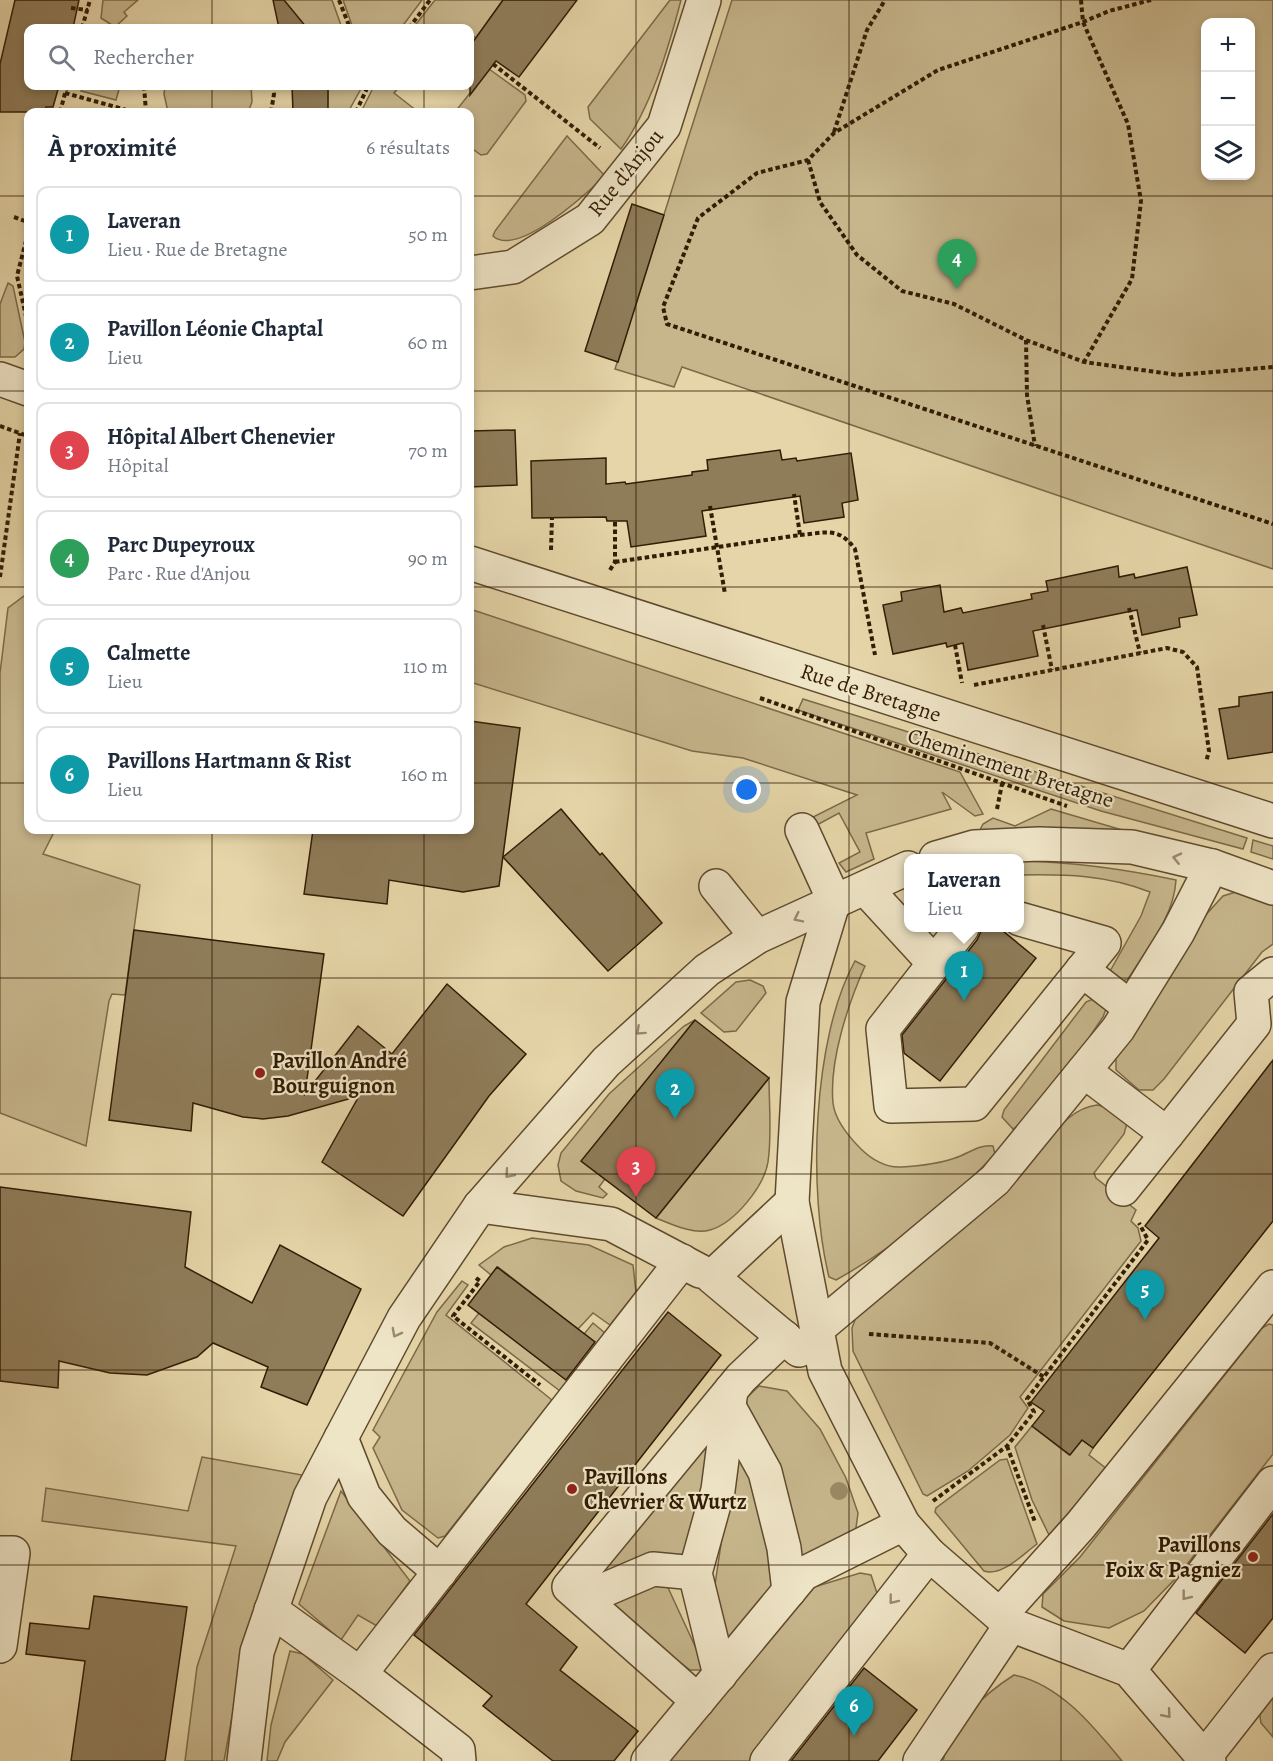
<!DOCTYPE html>
<html lang="fr">
<head>
<meta charset="utf-8">
<style>
	:root { --surface:#fff; --page:#f2f2f3; --text:#1f2937; --muted:#747a83; --line:#e0e1e3; --accent:#2563eb }
	body { margin:0; font-family:Alegreya,serif; background:var(--page); color:var(--text) }
	.controls { position:absolute; right:18px; top:18px; display:grid; overflow:hidden; border-radius:12px; box-shadow:0 3px 9px #0003 }
	.controls button { width:54px; height:54px; display:grid; place-items:center; padding:0; border:0; border-bottom:2px solid var(--line); background:var(--surface); color:var(--text); font:30px sans-serif }
	.you { position:absolute; left:747px; top:790px; width:21px; height:21px; margin:-15px; border:4px solid #fff; border-radius:50%; background:#1a73e8; box-shadow:0 0 0 9px #1a73e833 }
	.badge { display:grid; place-items:center; width:39px; height:39px; border-radius:50%; background:var(--accent); color:#fff; font-size:20px; font-weight:700 }
	.pin { position:absolute; translate:-50% -50px; filter:drop-shadow(0 2px 3px #0008) }
	.pin::after { content:''; position:absolute; top:32px; width:21px; height:18px; background:inherit; clip-path:polygon(0 0,100% 0,50% 100%) }
	.popup { position:absolute; left:904px; top:854px; width:120px; height:78px; box-sizing:border-box; display:grid; place-content:center; border-radius:12px; background:var(--surface); filter:drop-shadow(0 2px 4px #0005); font-size:20px; white-space:nowrap; color:var(--muted) }
	.popup b { font-size:22px; color:var(--text) }
	.popup::after { content:''; position:absolute; left:50%; top:100%; margin-left:-12px; border:12px solid transparent; border-top-color:var(--surface) }
	.list { margin:0; padding:0; list-style:none }
	h2 { display:flex; justify-content:space-between; align-items:center; height:78px; margin:0; padding:0 24px; font-size:26px }
	h2 small { font-size:20px; font-weight:400; color:var(--muted) }
	.list li { display:grid; grid-template-columns:39px 1fr auto; gap:18px; align-items:center; box-sizing:border-box; height:96px; margin:0 12px 12px; padding:0 12px; border:2px solid var(--line); border-radius:12px }
	.list b { display:block; font-size:22px; white-space:nowrap }
	.list p { margin:0; font-size:20px; white-space:nowrap; color:var(--muted) }
	.list em { font-size:20px; font-style:normal; color:var(--muted) }
	.icon { flex:none; width:33px; height:33px; fill:none; stroke:currentColor; stroke-width:2; stroke-linecap:round; stroke-linejoin:round }
	.map { position:relative; flex:none; width:1273px; height:1761px; overflow:hidden }
	.search { position:absolute; background:var(--surface); box-shadow:0 3px 9px #0003; left:24px; top:24px; width:450px; height:66px; display:flex; align-items:center; gap:15px; box-sizing:border-box; padding:0 21px; border-radius:12px; color:var(--muted); font-size:22px }
	.panel { position:absolute; background:var(--surface); box-shadow:0 3px 9px #0003; left:24px; top:108px; width:450px; height:726px; border-radius:12px }
	.map>svg:first-child { display:block }
	.green { fill:#c7b68c; stroke:#7c6948; stroke-width:1.5; fill-rule:evenodd }
	.building { fill:#8f7c59; stroke:#321c04; stroke-width:1.5 }
	.lines { fill:none; stroke-linecap:round; stroke-linejoin:round }
	.minor-casing { stroke:#5f4a2d; stroke-width:36 }
	.path { stroke:#321c04; stroke-width:4; stroke-dasharray:4.5 3; stroke-linecap:butt }
	.minor { stroke:#eee4c6; stroke-width:33 }
	.tree { fill:#9b8964 }
	.oneway { stroke:#998a6f }
	.grid { fill:none; stroke:#321c04; stroke-width:1.5; stroke-opacity:0.55 }
	.poi-dot { fill:#8f2418; stroke:#eee4c6; stroke-width:2 }
	.labels { text-anchor:middle; stroke-width:4.5; stroke-linejoin:round; paint-order:stroke }
	.street-label { font-size:22px; fill:#321c04; stroke:#eee4c6 }
	.poi-label { font-size:22px; font-weight:bold; fill:#321c04; stroke:#eee4c6; text-anchor:start }
</style>
</head>
<body>
<div class="map">
<svg width="1273" height="1761" viewBox="0 0 1273 1761">
	<rect width="100%" height="100%" fill="#e5d5a8"/>
	<filter id="stains"><feTurbulence type="fractalNoise" baseFrequency=".00333" numOctaves="4"/><feColorMatrix values="0 0 0 0 .2 0 0 0 0 .09 0 0 0 0 .02 0 0 0 .5 -.17"/></filter>
	<radialGradient id="worn" r=".72"><stop offset=".6" stop-color="#630" stop-opacity="0"/><stop offset="1" stop-color="#630" stop-opacity=".3"/></radialGradient>
	<g class="green">
		<polygon points="103,0 138,0 124,12 127,16 115,27 101,18"/>
		<polygon points="278,0 332,0 342,28 307,28"/>
		<polygon points="343,0 422,0 401,28 353,28"/>
		<polygon points="435,0 503,0 476,38 473,36 470,41 470,28 413,28"/>
		<path d="M670,0H681C668,50 651,107 621,149L590,119L588,107Z"/>
		<path d="M732,0H1273V569L682,367L674,387L615,369ZM1206,22H1250V176H1206Z"/>
		<polygon points="489,69 525,95 526,101 487,154 481,155 470,147 470,112 455,112"/>
		<polygon points="83,86 120,86 116,100 81,91"/>
		<polygon points="165,86 251,86 252,102 248,112 168,112 164,94"/>
		<polygon points="328,86 362,86 362,87 348,112 327,112"/>
		<polygon points="374,86 400,86 394,93 417,111 361,112"/>
		<path d="M567,136L605,176C586,194 517,258 493,236L495,231Z"/>
		<polygon points="8,283 13,286 25,342 24,349 15,357 0,357 0,304"/>
		<polygon points="28,593 28,830 55,830 43,854 140,885 125,995 112,994 109,1001 86,1146 0,1113 0,673 8,608"/>
		<polygon points="470,609 960,772 983,814 975,816 942,792 951,809 866,833 874,859 846,872 839,863 860,852 839,813 817,825 813,817 857,795 743,758 692,751 470,682"/>
		<polygon points="803,699 1247,838 1243,849 1101,811 798,710"/>
		<polygon points="1051,809 1234,863 980,830 983,824 993,818 1015,826"/>
		<polygon points="1253,840 1273,846 1273,859 1251,852"/>
		<path d="M1020,861C1073,862 1124,869 1176,880C1174,917 1147,948 1128,979L1120,982L1109,973L1141,916L1150,892C1107,875 1065,874 1020,875Z"/>
		<polygon points="1242,890 1273,901 1273,944 1262,952 1164,1079 1153,1090 1139,1090 1116,1070 1116,1053 1202,919 1223,896"/>
		<path d="M855,961L865,966C848,1004 829,1061 833,1103C835,1121 849,1137 861,1149C871,1159 886,1168 901,1167C919,1166 938,1164 955,1158C968,1154 979,1144 993,1146L995,1154C949,1203 895,1247 836,1280L829,1277C808,1193 812,1038 855,961Z"/>
		<polygon points="750,980 763,986 766,993 736,1031 724,1032 701,1013 736,982"/>
		<path d="M1095,998L1107,1006L1103,1017C1084,1044 1041,1116 1013,1129L1002,1117L1004,1110L1086,1002Z"/>
		<polygon points="695,1020 582,1161 605,1179 599,1187 607,1194 603,1198 576,1191 561,1181 558,1165 561,1153 609,1094 684,1026"/>
		<path d="M769,1078C769,1104 772,1135 768,1162C764,1186 735,1223 710,1230C694,1235 671,1224 656,1218Z"/>
		<path d="M1097,1105L1112,1108L1127,1123L1124,1134L1094,1173L1096,1178L1136,1210L1131,1221L1138,1228L1141,1241L1020,1397L1028,1408L1010,1435L968,1471L927,1496L923,1494L853,1351L852,1328L859,1309C920,1258 984,1210 1038,1151C1055,1132 1071,1108 1097,1105Z"/>
		<polygon points="532,1238 589,1245 633,1265 636,1292 610,1325 593,1313 578,1329 498,1267 491,1275 479,1265 504,1247"/>
		<polygon points="462,1281 468,1285 446,1315 552,1400 445,1536 438,1538 402,1510 373,1448 380,1437 373,1430 437,1312"/>
		<polygon points="479,1313 554,1371 593,1323 605,1333 560,1391 471,1323"/>
		<polygon points="1269,1324 1273,1325 1273,1454 1178,1576 1144,1611 1109,1628 1064,1621 1042,1607 1043,1594 1080,1557 1262,1328"/>
		<polygon points="759,1386 787,1391 820,1429 846,1478 858,1513 855,1535 722,1653 712,1605 742,1402"/>
		<polygon points="718,1420 704,1511 680,1559 595,1577"/>
		<polygon points="1032,1426 1069,1455 1082,1440 1093,1448 1089,1455 1107,1469 1049,1535 1032,1500 1015,1447"/>
		<polygon points="202,1457 302,1475 271,1559 242,1662 224,1761 185,1761 197,1667 236,1546 42,1521 46,1488 188,1511"/>
		<path d="M1007,1459L1037,1544C1023,1554 1002,1577 984,1571L935,1512L936,1508L1000,1460Z"/>
		<polygon points="341,1491 410,1581 377,1626 358,1615 341,1640 299,1604"/>
		<polygon points="860,1573 871,1575 879,1599 753,1761 663,1761 811,1588"/>
		<polygon points="664,1579 706,1670 690,1670 603,1604"/>
		<polygon points="290,1651 303,1654 333,1680 285,1742 277,1761 267,1761 271,1725"/>
		<path d="M1014,1675C1060,1684 1094,1727 1122,1761H943C950,1725 984,1694 1014,1675Z"/>
		<polygon points="1273,1692 1273,1737 1261,1723 1259,1710"/>
	</g>
	<g class="building">
		<polygon points="15,0 79,0 73,28 28,28 28,86 59,86 53,107 46,107 44,112 0,112 0,64"/>
		<polygon points="273,0 284,0 307,28 279,28"/>
		<polygon points="503,0 577,0 519,77 496,61 470,95 470,46"/>
		<polygon points="292,86 328,86 328,112 293,112"/>
		<polygon points="632,204 664,215 618,362 585,351"/>
		<polygon points="515,430 517,485 470,487 470,431"/>
		<polygon points="780,450 782,460 796,458 797,461 851,453 858,500 842,503 844,517 804,523 800,496 702,511 706,536 631,547 627,521 607,521 606,517 532,518 531,461 606,458 606,484 625,482 626,484 692,475 692,472 708,470 707,460"/>
		<polygon points="1118,566 1119,577 1134,574 1135,578 1187,567 1197,615 1179,618 1180,627 1142,635 1137,610 1033,631 1038,656 968,670 963,643 947,647 946,643 893,654 883,605 902,601 901,592 940,585 944,612 961,608 963,613 1032,599 1031,594 1048,591 1046,581"/>
		<polygon points="1273,692 1273,752 1228,759 1219,709 1239,706 1239,697"/>
		<polygon points="470,721 520,728 499,886 463,892 389,880 387,904 304,894 313,830 470,830"/>
		<polygon points="561,809 600,855 602,853 662,923 608,971 503,857"/>
		<polygon points="983,927 998,927 1036,958 940,1081 904,1053 902,1035 977,940"/>
		<polygon points="134,930 324,954 305,1094 358,1026 392,1054 447,984 526,1054 489,1096 403,1216 322,1162 359,1096 288,1116 263,1119 243,1117 193,1103 191,1131 109,1120"/>
		<polygon points="695,1020 769,1078 656,1218 581,1161"/>
		<polygon points="1273,1060 1273,1221 1093,1448 1082,1440 1070,1455 1032,1426 1044,1411 1031,1402 1159,1238 1145,1226"/>
		<polygon points="0,1187 191,1212 185,1267 252,1303 280,1245 361,1289 307,1405 261,1387 268,1367 213,1343 197,1357 147,1375 110,1373 59,1361 58,1388 0,1381"/>
		<polygon points="497,1267 595,1342 566,1380 468,1305"/>
		<polygon points="668,1312 721,1355 526,1604 577,1647 560,1670 638,1731 614,1761 553,1761 483,1706 492,1696 414,1635"/>
		<polygon points="1273,1514 1273,1618 1245,1653 1196,1613"/>
		<polygon points="94,1596 187,1607 165,1761 71,1761 85,1661 26,1654 30,1623 89,1629"/>
		<polygon points="864,1668 917,1710 878,1761 791,1761"/>
	</g>
	<g class="lines">
		<defs>
			<g id="minor">
				<polyline points="470,273 513,267 590,219 664,126 704,0"/>
				<polyline points="0,379 28,389"/>
				<polyline points="470,563 1273,821"/>
				<polyline points="802,830 834,900 803,1002 792,1202 825,1371 903,1524 929,1554 1011,1625 1129,1670 1204,1758 1203,1761"/>
				<polyline points="936,858 974,847 1039,844 1132,847 1212,866 1273,888"/>
				<polyline points="716,886 757,937"/>
				<polyline points="866,889 934,963"/>
				<polyline points="962,928 883,1029 891,1106 974,1104 1104,943 1020,919"/>
				<polyline points="1082,970 1131,1008"/>
				<polyline points="1084,1071 1167,1134 1254,1024 1251,992 1273,974"/>
				<polyline points="1123,1189 1167,1134"/>
				<polyline points="792,1202 712,1277 799,1350"/>
				<polyline points="480,1206 611,1224 700,1271"/>
				<polyline points="817,1329 995,1180 1118,1029 1178,932 1212,866"/>
				<polyline points="729,1407 765,1472 784,1548 789,1591"/>
				<polyline points="341,1438 364,1496 392,1531 440,1572"/>
				<polyline points="0,1553 13,1553 0,1646"/>
				<polyline points="583,1599 653,1569 695,1573"/>
				<polyline points="271,1610 360,1674 682,1261"/>
				<polyline points="1000,1615 1080,1526 1273,1287"/>
				<polyline points="1129,1670 1273,1483"/>
				<polyline points="360,1674 458,1750 459,1761"/>
				<polyline points="720,1675 695,1573 718,1490 731,1390"/>
				<polyline points="698,1701 569,1587 741,1378 784,1337"/>
				<polyline points="244,1761 257,1652 310,1497 404,1318 480,1206 606,1062 707,970 757,937 908,868"/>
				<polyline points="648,1761 803,1574 903,1524"/>
				<polyline points="767,1761 929,1554"/>
				<polyline points="920,1761 1011,1625"/>
				<polyline points="1209,1761 1204,1758 1273,1670"/>
			</g>
		</defs>
		<use href="#minor" class="minor-casing"/>
		<g class="path">
			<polyline points="339,0 350,28"/>
			<polyline points="1081,0 1083,22 1128,124 1141,201 1132,279 1084,362"/>
			<polyline points="1151,0 1109,11 1083,22 938,70 834,133 808,160 757,173 698,218 663,307 667,324 1273,524"/>
			<polyline points="71,8 88,10"/>
			<polyline points="82,28 90,0"/>
			<polyline points="409,28 430,0"/>
			<polyline points="493,64 600,148"/>
			<polyline points="144,86 146,112"/>
			<polyline points="65,93 134,112"/>
			<polyline points="60,112 67,86"/>
			<polyline points="271,112 274,94 273,86"/>
			<polyline points="356,112 368,86"/>
			<polyline points="834,132 867,30 885,0"/>
			<polyline points="808,160 820,202 857,255 902,291 954,304 1026,340 1084,362 1178,375 1273,367"/>
			<polyline points="14,217 28,222"/>
			<polyline points="28,233 17,276 28,325"/>
			<polyline points="1026,340 1027,395 1035,446"/>
			<polyline points="0,426 28,436"/>
			<polyline points="710,506 725,594"/>
			<path d="M800,535C826,533 838,526 855,549L875,655"/>
			<polyline points="551,550 552,517"/>
			<polyline points="615,562 800,535 794,494"/>
			<polyline points="610,570 615,562 615,521"/>
			<polyline points="0,577 20,433"/>
			<polyline points="1129,608 1140,653"/>
			<polyline points="1043,625 1052,670"/>
			<polyline points="955,645 962,683"/>
			<polyline points="974,685 1167,648 1183,652 1197,667 1209,751 1206,762"/>
			<polyline points="760,698 1067,806"/>
			<polyline points="997,809 1002,784"/>
			<polyline points="476,1278 480,1281 453,1316 540,1385"/>
			<polyline points="869,1334 990,1343 1044,1377"/>
			<polyline points="1007,1446 1035,1522"/>
			<polyline points="933,1501 1007,1446 1034,1412 1027,1399 1148,1240 1139,1223"/>
		</g>
		<use href="#minor" class="minor"/>
	</g>
	<circle class="tree" cx="839" cy="1491" r="9"/>
	<defs><path id="oneway-chevron" d="M-2-3.5L2.5 0L-2 3.5" fill="none" stroke-width="1.6" stroke-linecap="round" stroke-linejoin="round" transform="scale(1.5)"/></defs>
	<g class="oneway">
		<use href="#oneway-chevron" transform="translate(1177 858) rotate(-167)"/>
		<use href="#oneway-chevron" transform="translate(798 918) rotate(154)"/>
		<use href="#oneway-chevron" transform="translate(640 1031) rotate(138)"/>
		<use href="#oneway-chevron" transform="translate(509 1174) rotate(131)"/>
		<use href="#oneway-chevron" transform="translate(396 1333) rotate(118)"/>
		<use href="#oneway-chevron" transform="translate(1186 1596) rotate(128)"/>
		<use href="#oneway-chevron" transform="translate(893 1600) rotate(128)"/>
		<use href="#oneway-chevron" transform="translate(1167 1714) rotate(49)"/>
	</g>
	<path class="grid" d="M212,0V28M424,0V28M636,0V1761M849,0V1761M1061,0V1761M212,86V112M424,86V112M0,196H28M470,196H1273M0,391H28M470,391H1273M0,587H28M470,587H1273M0,783H28M470,783H1273M212,830V1761M424,830V1761M0,978H1273M0,1174H1273M0,1370H1273M0,1565H1273"/>
	<g class="poi-dot">
		<circle cx="260" cy="1073" r="6"/>
		<circle cx="572" cy="1489" r="6"/>
		<circle cx="1253" cy="1557" r="6"/>
	</g>
	<g class="labels">
		<g class="street-label">
			<text transform="translate(625 172) rotate(-51)" y="8">Rue d'Anjou</text>
			<text transform="translate(871 692) rotate(18)" y="8">Rue de Bretagne</text>
			<text transform="translate(1011 767) rotate(18)" y="8">Cheminement Bretagne</text>
		</g>
		<g class="poi-label">
			<text x="272" y="1068">Pavillon André<tspan x="272" dy="25">Bourguignon</tspan></text>
			<text x="584" y="1484">Pavillons<tspan x="584" dy="25">Chevrier &amp; Wurtz</tspan></text>
			<text x="1241" y="1552" text-anchor="end">Pavillons<tspan x="1241" dy="25">Foix &amp; Pagniez</tspan></text>
		</g>
	</g>
	<rect width="100%" height="100%" filter="url(#stains)"/>
	<rect width="100%" height="100%" fill="url(#worn)"/>
</svg>
<div class="controls">
<button>+</button>
<button>−</button>
<button><svg class="icon" aria-label="layers" viewBox="0 0 24 24"><path d="M12 4l9 5-9 5-9-5zM3 14l9 5 9-5"/></svg></button>
</div>
<div class="you"></div>
<div class="pin badge" style="left:964px;top:1001px;background:#0f9aa8">1</div>
<div class="popup"><b>Laveran</b>Lieu</div>
<div class="pin badge" style="left:675px;top:1119px;background:#0f9aa8">2</div>
<div class="pin badge" style="left:636px;top:1197px;background:#e0444e">3</div>
<div class="pin badge" style="left:957px;top:289px;background:#2e9e5b">4</div>
<div class="pin badge" style="left:1145px;top:1320px;background:#0f9aa8">5</div>
<div class="pin badge" style="left:854px;top:1736px;background:#0f9aa8">6</div>
<div class="search"><svg class="icon" aria-label="search" viewBox="0 0 24 24"><circle cx="10" cy="10" r="6"/><path d="M15 15l6 6"/></svg>Rechercher</div>
<section class="panel">
<h2>À proximité<small>6 résultats</small></h2>
<ul class="list">
<li><span class="badge" style="background:#0f9aa8">1</span><div><b>Laveran</b><p>Lieu · Rue de Bretagne</p></div><em>50 m</em></li>
<li><span class="badge" style="background:#0f9aa8">2</span><div><b>Pavillon Léonie Chaptal</b><p>Lieu</p></div><em>60 m</em></li>
<li><span class="badge" style="background:#e0444e">3</span><div><b>Hôpital Albert Chenevier</b><p>Hôpital</p></div><em>70 m</em></li>
<li><span class="badge" style="background:#2e9e5b">4</span><div><b>Parc Dupeyroux</b><p>Parc · Rue d'Anjou</p></div><em>90 m</em></li>
<li><span class="badge" style="background:#0f9aa8">5</span><div><b>Calmette</b><p>Lieu</p></div><em>110 m</em></li>
<li><span class="badge" style="background:#0f9aa8">6</span><div><b>Pavillons Hartmann &amp; Rist</b><p>Lieu</p></div><em>160 m</em></li>
</ul>
</section>
</div>
</body>
</html>
